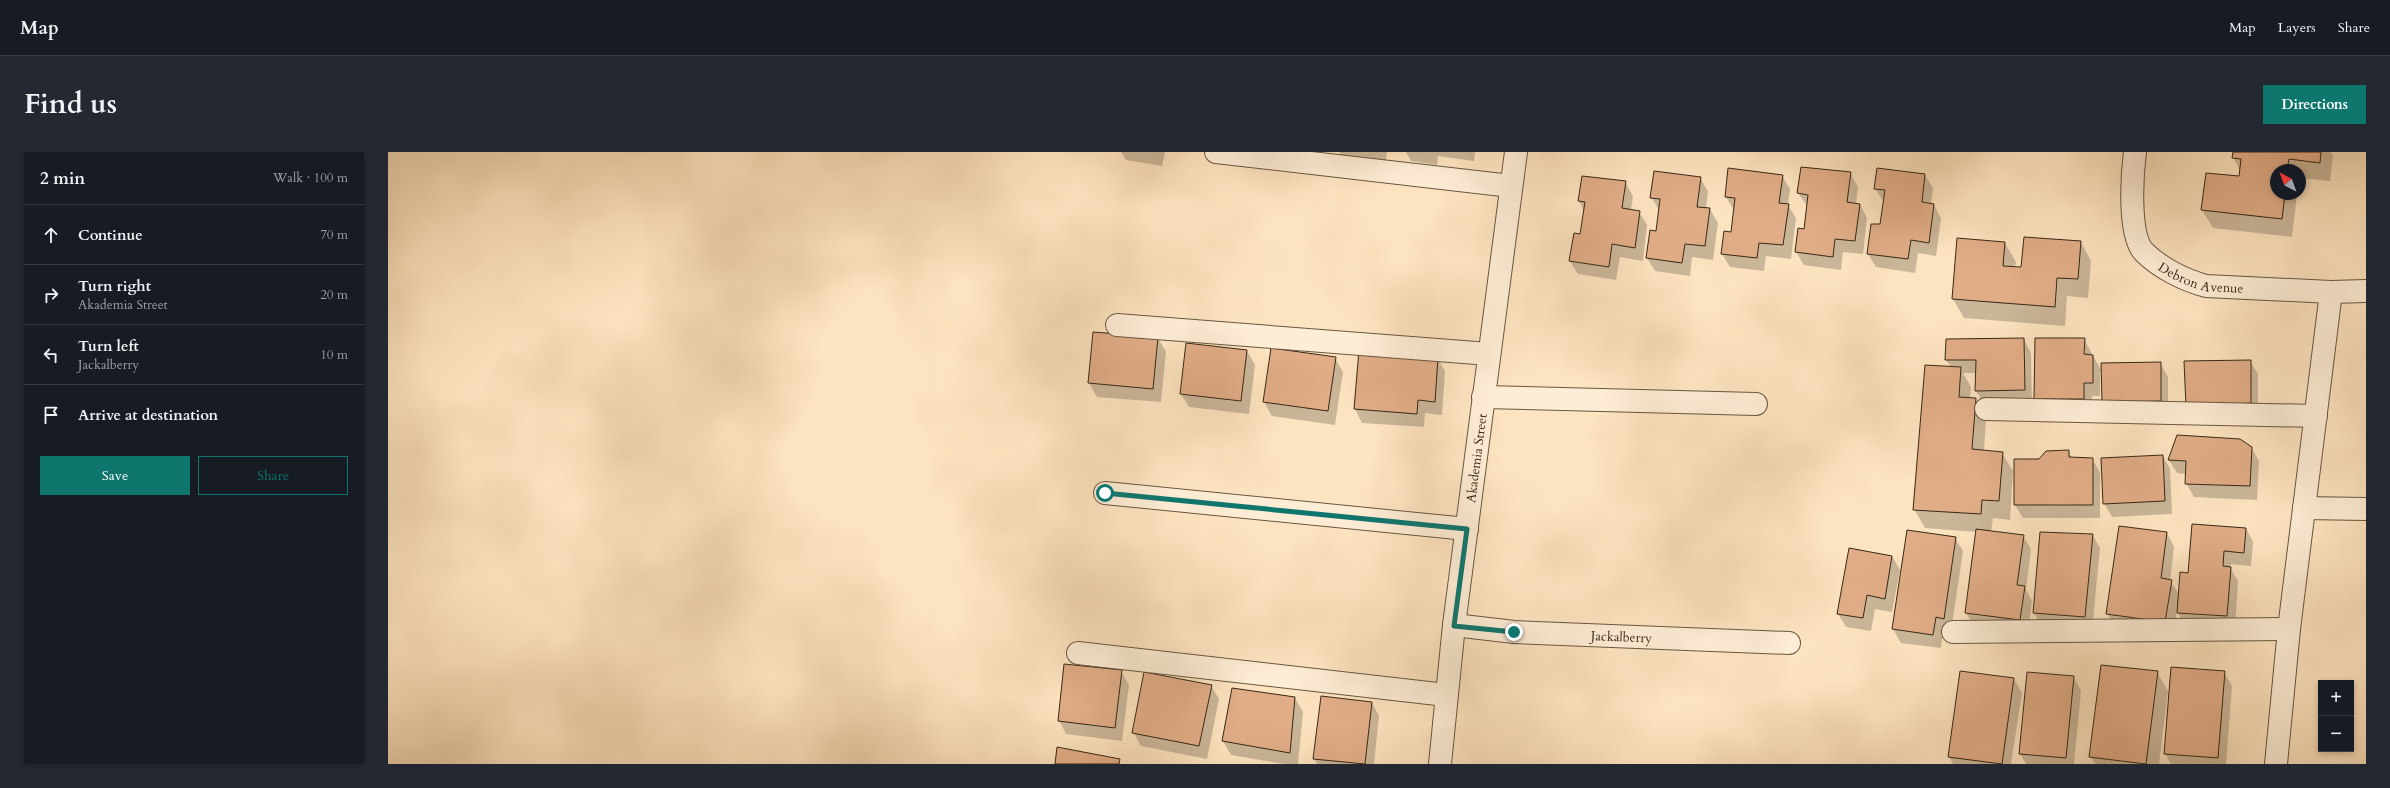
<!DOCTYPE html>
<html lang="en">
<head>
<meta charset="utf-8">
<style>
	:root { --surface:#171b24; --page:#242831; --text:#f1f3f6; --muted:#9ea1a6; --line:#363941; --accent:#0f766e }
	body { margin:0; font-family:Cardo,serif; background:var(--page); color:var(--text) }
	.controls { position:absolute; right:12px; bottom:12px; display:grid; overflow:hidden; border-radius:0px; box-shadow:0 2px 6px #0003 }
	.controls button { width:36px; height:36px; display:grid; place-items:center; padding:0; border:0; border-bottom:1px solid var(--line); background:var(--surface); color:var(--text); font:20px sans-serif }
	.compass { position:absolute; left:1882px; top:12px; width:36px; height:36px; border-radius:50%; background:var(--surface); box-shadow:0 2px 6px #0003; rotate:319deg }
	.stop { position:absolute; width:12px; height:12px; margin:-9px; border:3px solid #0f766e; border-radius:50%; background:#fff }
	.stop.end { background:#0f766e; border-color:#fff; box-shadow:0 1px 4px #0008 }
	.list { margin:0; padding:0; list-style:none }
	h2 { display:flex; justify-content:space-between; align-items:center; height:52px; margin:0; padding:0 16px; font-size:17px }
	h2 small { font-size:13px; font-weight:400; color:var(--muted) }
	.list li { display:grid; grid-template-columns:26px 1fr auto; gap:12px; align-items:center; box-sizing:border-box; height:60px; padding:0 16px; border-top:1px solid var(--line) }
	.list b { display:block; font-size:15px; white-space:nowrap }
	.list p { margin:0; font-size:13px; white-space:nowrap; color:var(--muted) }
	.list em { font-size:13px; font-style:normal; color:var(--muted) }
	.actions { display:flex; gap:8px; padding:12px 16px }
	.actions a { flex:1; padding:9px 0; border:1px solid var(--accent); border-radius:0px; text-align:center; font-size:14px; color:var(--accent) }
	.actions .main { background:var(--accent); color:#fff }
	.icon { flex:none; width:22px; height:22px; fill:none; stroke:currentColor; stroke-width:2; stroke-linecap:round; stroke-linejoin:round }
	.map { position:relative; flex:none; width:1978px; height:612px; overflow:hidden; border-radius:0px }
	header { display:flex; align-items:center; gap:24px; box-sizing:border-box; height:56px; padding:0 20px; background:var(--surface); border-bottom:1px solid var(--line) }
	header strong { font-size:19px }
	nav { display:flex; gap:22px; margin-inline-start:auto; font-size:14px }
	.intro { display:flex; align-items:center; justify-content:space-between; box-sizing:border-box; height:96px; padding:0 24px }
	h1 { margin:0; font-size:28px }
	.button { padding:10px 18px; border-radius:0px; background:var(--accent); color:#fff; font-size:14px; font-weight:700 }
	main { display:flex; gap:24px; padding:0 24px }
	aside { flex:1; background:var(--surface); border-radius:0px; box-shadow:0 2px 6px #0003 }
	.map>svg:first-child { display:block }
	.shadow { fill:#0003 }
	.building { fill:#e1ad87; stroke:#362816 }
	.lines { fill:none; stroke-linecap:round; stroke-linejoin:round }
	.minor-casing { stroke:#685740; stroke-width:24 }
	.minor { stroke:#feedd6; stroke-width:22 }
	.route { stroke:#0f766e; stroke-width:5 }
	.labels { text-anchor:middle; stroke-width:3; stroke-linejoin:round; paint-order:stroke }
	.street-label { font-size:13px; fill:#362816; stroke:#feedd6 }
</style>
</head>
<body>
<header>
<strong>Map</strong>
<nav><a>Map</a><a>Layers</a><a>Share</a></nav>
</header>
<div class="intro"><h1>Find us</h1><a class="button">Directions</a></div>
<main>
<aside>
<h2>2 min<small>Walk · 100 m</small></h2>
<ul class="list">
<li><svg class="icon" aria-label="ahead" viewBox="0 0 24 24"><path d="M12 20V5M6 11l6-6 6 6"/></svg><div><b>Continue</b></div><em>70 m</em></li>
<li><svg class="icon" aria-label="right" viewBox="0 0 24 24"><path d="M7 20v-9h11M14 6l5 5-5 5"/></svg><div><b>Turn right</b><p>Akademia Street</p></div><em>20 m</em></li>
<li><svg class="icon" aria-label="left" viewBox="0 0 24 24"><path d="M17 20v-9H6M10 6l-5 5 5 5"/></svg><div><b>Turn left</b><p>Jackalberry</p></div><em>10 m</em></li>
<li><svg class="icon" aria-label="arrive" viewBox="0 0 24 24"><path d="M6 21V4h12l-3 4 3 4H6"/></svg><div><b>Arrive at destination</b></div></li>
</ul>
<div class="actions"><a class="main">Save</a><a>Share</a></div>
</aside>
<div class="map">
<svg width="1978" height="612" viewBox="0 0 1978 612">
	<rect width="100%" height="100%" fill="#fde4c0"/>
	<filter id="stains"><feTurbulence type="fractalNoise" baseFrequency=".005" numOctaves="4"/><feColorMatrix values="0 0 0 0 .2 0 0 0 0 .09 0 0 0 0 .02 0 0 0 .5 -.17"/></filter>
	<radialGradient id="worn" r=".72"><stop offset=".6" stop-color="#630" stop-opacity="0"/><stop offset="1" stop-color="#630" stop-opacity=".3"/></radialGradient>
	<g class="shadow">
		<polygon points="733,0 777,0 774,14 738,8"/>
		<polygon points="951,0 999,0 997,14 956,8"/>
		<polygon points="1018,0 1087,0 1086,9 1050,4 1049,13 1023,9"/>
		<polygon points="1846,0 1943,0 1945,4 1942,29 1912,26 1912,18 1888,18 1888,42 1909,42 1904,85 1825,76 1814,58 1851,25 1852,18 1845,5"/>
		<polygon points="1413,16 1462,21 1470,35 1468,52 1472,52 1479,66 1475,102 1455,100 1453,118 1416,113 1408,100 1417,78 1420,55 1410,41"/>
		<polygon points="1537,23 1545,36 1543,52 1546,53 1553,66 1548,104 1530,101 1527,121 1488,115 1480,102 1493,74 1496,50 1487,37"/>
		<polygon points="1394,24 1402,37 1400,53 1408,66 1403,107 1378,104 1376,119 1342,115 1334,102 1344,81 1346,58 1338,45"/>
		<polygon points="1194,25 1237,30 1245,44 1243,58 1251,60 1259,73 1255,109 1232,105 1228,128 1190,122 1182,109 1193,83 1196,59 1191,49"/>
		<polygon points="1312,26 1320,39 1318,57 1322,57 1330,71 1325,108 1304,105 1302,124 1267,119 1259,106 1269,80 1272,60 1264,46"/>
		<polygon points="1693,90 1703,109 1700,146 1679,144 1677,174 1576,166 1565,147 1617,91 1628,110 1627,115 1634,116"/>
		<polygon points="706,181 770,186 778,200 773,250 709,245 701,231"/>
		<polygon points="1636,187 1643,201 1644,252 1596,252 1588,239 1589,221 1575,221 1583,235 1582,247 1587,247 1598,266 1596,299 1614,301 1625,319 1622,368 1605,366 1603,380 1635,384 1643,397 1638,438 1644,449 1640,481 1586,474 1578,461 1589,380 1537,376 1526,357 1563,215 1558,208"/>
		<polygon points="1696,187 1714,220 1712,220 1712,244 1704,244 1704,260 1655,260 1647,247"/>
		<polygon points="859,199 867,213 861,262 801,255 793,242"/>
		<polygon points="972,200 1049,206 1057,219 1054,263 1037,261 1036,275 974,271 967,257"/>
		<polygon points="947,206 955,220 947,273 884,264 876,250"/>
		<polygon points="1862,209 1870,222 1870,264 1797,210"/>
		<polygon points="1772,211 1780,225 1780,262 1722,263"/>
		<polygon points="1863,295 1871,309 1869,348 1806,345 1798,331 1799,322 1789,321 1781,308"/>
		<polygon points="1680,299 1684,306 1704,307 1712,320 1712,366 1635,366 1627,353 1652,308"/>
		<polygon points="1775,304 1782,317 1784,362 1724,365 1716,351"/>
		<polygon points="1858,376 1865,390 1863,414 1843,412 1843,417 1850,429 1847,477 1797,474 1789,459 1785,483 1727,475 1719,461 1779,381 1786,395 1782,429 1791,442 1801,422"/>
		<polygon points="1704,382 1712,396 1704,478 1653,474 1646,461"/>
		<polygon points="1567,386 1575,399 1563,480 1555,478 1553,496 1513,491 1505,477"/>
		<polygon points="1504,404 1512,418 1504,460 1487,457 1483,479 1458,475 1450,462"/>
		<polygon points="733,519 741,533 734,589 678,582 671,568"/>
		<polygon points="1769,520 1780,539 1771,612 1707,612 1702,604"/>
		<polygon points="1836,520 1844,534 1838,612 1783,612 1777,602"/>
		<polygon points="1686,525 1693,539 1686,612 1638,612 1632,602"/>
		<polygon points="1626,527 1634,541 1623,612 1565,612 1561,605"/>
		<polygon points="823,534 831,547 819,607 753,594 746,581"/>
		<polygon points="907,546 915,560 910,612 896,612 843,603 835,589"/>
		<polygon points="984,551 991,564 986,612 929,612 926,607"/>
	</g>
	<g class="building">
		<polygon points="1845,0 1933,0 1932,11 1901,7 1899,18 1888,18 1888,42 1897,42 1894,67 1813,58 1818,21 1851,24 1853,7 1844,6"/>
		<polygon points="1413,15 1463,20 1459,50 1472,52 1467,89 1447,87 1445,105 1407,100 1410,76 1416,77 1420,43 1409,41"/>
		<polygon points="1340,16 1395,23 1391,51 1401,52 1395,93 1371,91 1369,106 1333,102 1336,79 1343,80 1347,46 1337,45"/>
		<polygon points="1489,16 1537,22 1534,50 1546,52 1541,91 1523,88 1520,107 1479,102 1483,72 1492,72 1497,38 1486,37"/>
		<polygon points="1266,19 1313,25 1309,55 1322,56 1317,94 1297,92 1294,111 1258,106 1262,78 1268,79 1272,47 1262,46"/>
		<polygon points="1194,24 1238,29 1234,56 1252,59 1247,96 1224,92 1221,115 1181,109 1186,81 1192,82 1197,50 1190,49"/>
		<polygon points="1636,85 1693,89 1690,127 1669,126 1667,155 1564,147 1569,86 1617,90 1615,114 1633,115"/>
		<polygon points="705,180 770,185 765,237 700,231"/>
		<polygon points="1636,186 1637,238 1587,239 1588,208 1557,208 1558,187"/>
		<polygon points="1647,186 1697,186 1696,202 1705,203 1705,231 1696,231 1696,247 1646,247"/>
		<polygon points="798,191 859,198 853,249 792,242"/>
		<polygon points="883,196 948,205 940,259 875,250"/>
		<polygon points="971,198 1050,205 1047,250 1030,248 1029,262 966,257"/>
		<polygon points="1863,208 1863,251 1798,255 1796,209"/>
		<polygon points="1773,210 1773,249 1714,250 1713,211"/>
		<polygon points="1537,213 1573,215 1571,245 1588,246 1584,297 1615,300 1611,349 1594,348 1593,362 1525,358"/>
		<polygon points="1789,283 1852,287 1864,295 1862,334 1797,332 1798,309 1780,308"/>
		<polygon points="1681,298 1681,305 1705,306 1705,353 1626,353 1626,307 1651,307 1658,299"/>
		<polygon points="1775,303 1777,349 1715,352 1713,306"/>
		<polygon points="1804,372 1858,376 1856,401 1836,399 1835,414 1843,415 1839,464 1789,461 1792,420 1800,421"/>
		<polygon points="1731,374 1779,380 1773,426 1784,428 1777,470 1718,462"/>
		<polygon points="1588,377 1636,383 1629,433 1637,434 1632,468 1577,461"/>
		<polygon points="1519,378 1568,385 1556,467 1548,465 1545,483 1504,477"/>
		<polygon points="1652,380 1705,382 1697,465 1645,461"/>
		<polygon points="1461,396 1504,404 1497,447 1479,443 1475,466 1449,462"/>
		<polygon points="676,512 734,518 727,576 670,569"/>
		<polygon points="1713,513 1770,519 1758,612 1701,605"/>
		<polygon points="1783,515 1837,519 1830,606 1776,602"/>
		<polygon points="1572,519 1626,526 1614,612 1560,605"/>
		<polygon points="756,520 824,533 811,594 744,581"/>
		<polygon points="1639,520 1686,524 1678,606 1631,602"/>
		<polygon points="844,536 907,545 902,601 834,589"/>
		<polygon points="933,544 984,550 977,612 925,607"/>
		<polygon points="669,595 732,607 731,612 667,612"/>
	</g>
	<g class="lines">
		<defs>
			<g id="minor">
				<polyline points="828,0 1123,34"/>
				<path id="s1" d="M1747,0C1744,23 1740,83 1756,100C1772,116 1796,128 1818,134L1943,140L1978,139"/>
				<polyline points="729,173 1101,202"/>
				<polyline points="1095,245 1368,252"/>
				<polyline points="1598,257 1928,264"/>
				<polyline points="717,341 1079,377"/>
				<polyline points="1916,356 1978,357"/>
				<path id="s2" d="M1066,473L1126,480L1401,491"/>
				<polyline points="1565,480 1901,477"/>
				<polyline points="690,501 1058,543"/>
				<path id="s3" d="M1052,612L1066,473L1128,0"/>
				<polyline points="1888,612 1901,477 1943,140"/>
			</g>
		</defs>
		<use href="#minor" class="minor-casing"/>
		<use href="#minor" class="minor"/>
	</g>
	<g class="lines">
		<polyline class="route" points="717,341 1079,377 1066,474 1126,480"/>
	</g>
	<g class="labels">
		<g class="street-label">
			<text dy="5" stroke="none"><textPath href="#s1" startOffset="167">Debron Avenue</textPath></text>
			<text dy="5" stroke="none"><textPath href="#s3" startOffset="308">Akademia Street</textPath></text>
			<text dy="5" stroke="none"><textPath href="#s2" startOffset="168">Jackalberry</textPath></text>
		</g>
	</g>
	<rect width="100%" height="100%" filter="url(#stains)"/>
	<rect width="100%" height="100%" fill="url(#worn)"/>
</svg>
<div class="controls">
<button>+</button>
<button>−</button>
</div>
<svg class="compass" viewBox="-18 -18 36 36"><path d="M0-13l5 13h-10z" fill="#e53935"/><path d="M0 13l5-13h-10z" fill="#9ea1a6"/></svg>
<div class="stop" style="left:717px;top:341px"></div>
<div class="stop end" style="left:1126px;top:480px"></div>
</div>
</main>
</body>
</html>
